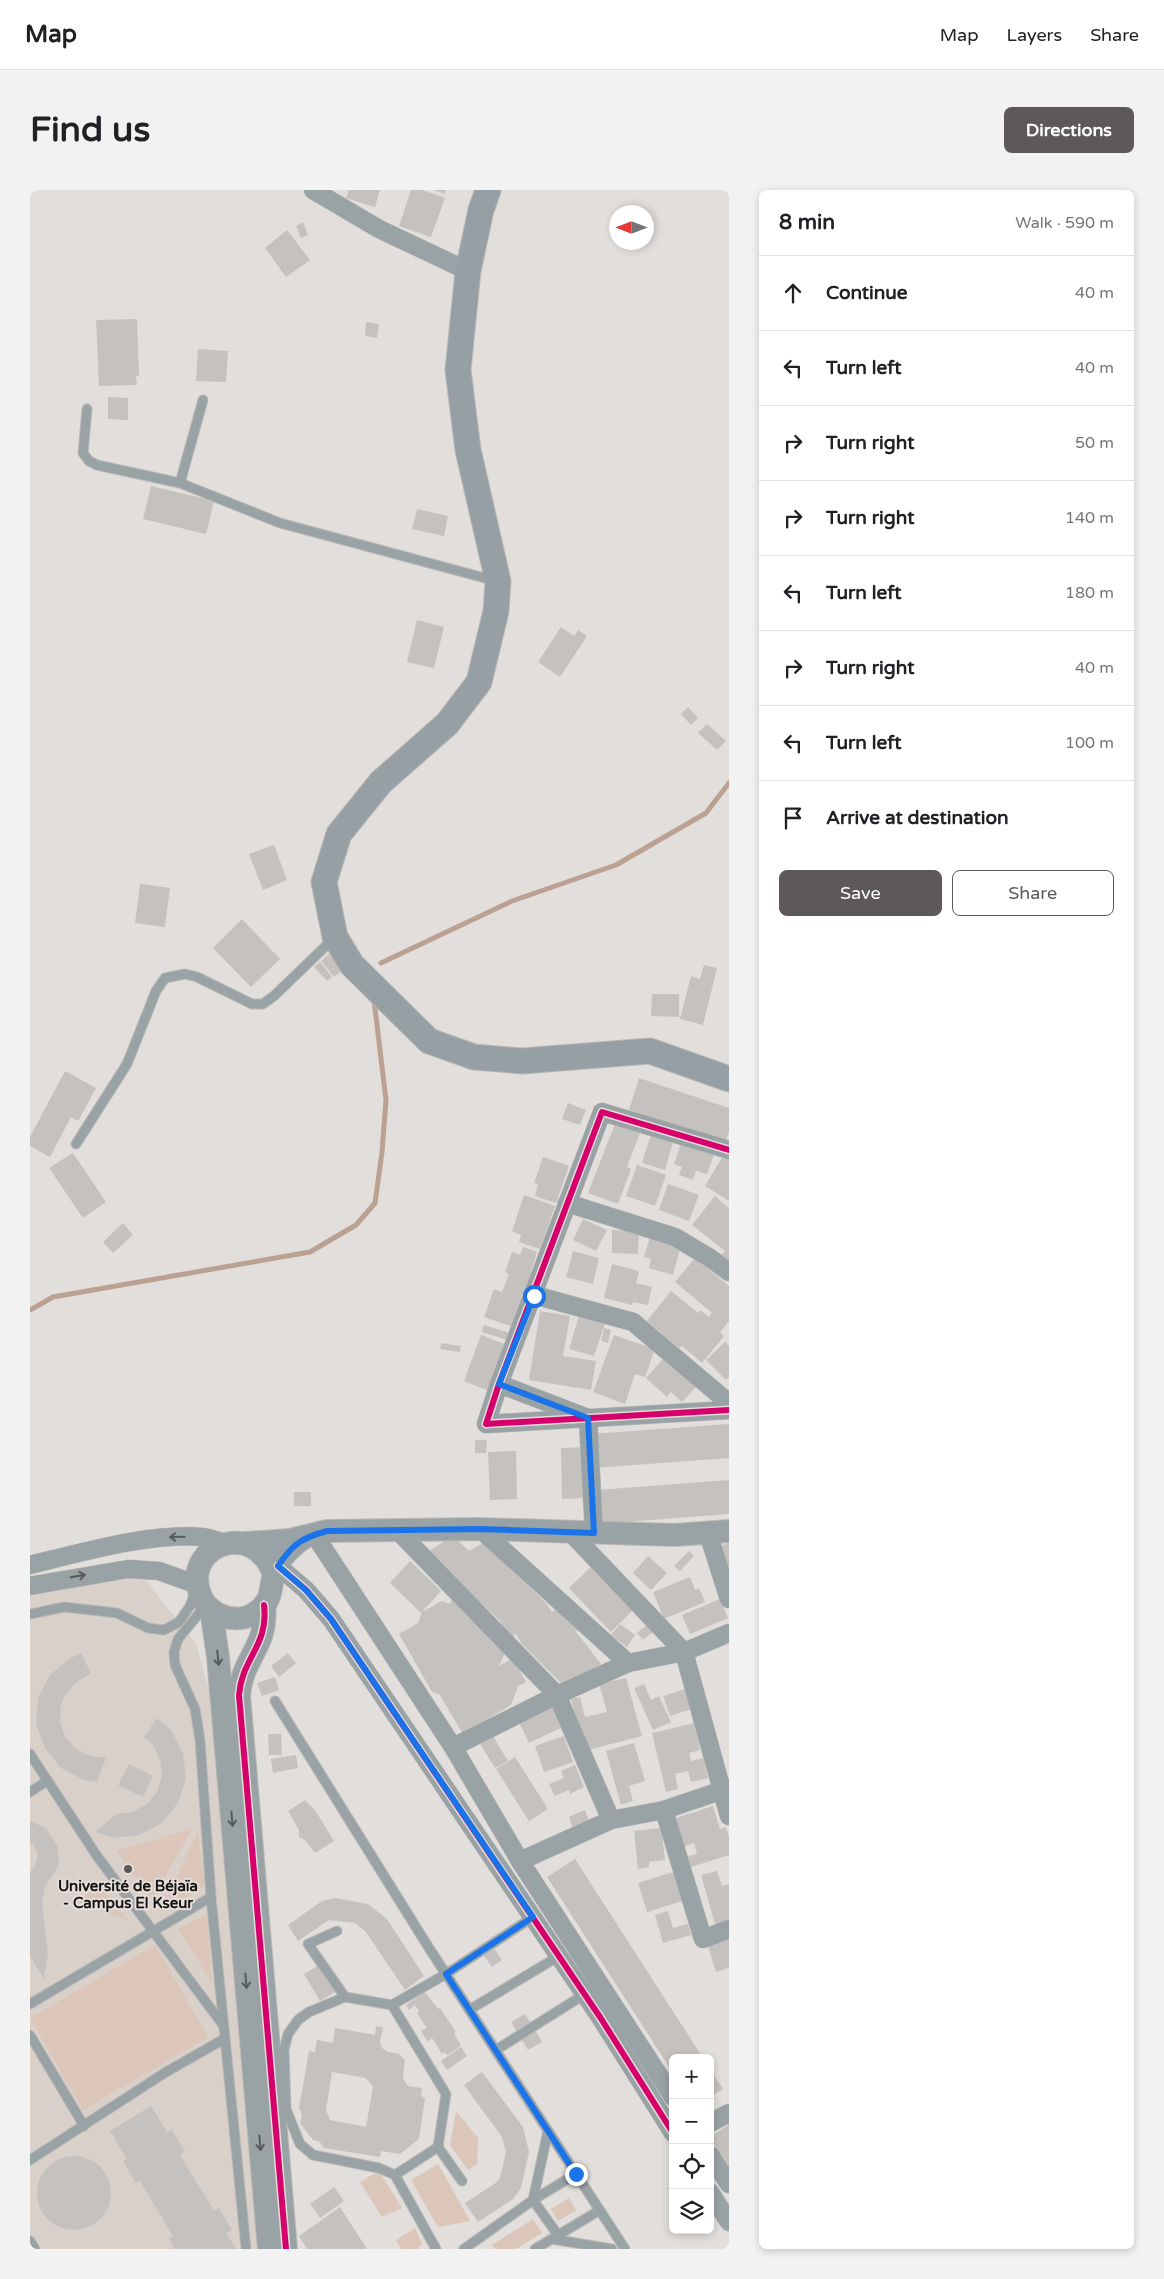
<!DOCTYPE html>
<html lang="en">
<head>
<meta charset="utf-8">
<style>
	:root { --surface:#fff; --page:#f2f2f2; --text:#202124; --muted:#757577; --line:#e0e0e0; --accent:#5c5958 }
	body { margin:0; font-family:"Varela Round",sans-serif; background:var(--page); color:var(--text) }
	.controls { position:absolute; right:15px; bottom:15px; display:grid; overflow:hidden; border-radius:8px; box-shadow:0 2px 8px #0003 }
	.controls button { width:45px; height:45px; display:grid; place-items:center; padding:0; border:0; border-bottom:1px solid var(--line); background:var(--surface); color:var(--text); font:25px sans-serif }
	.compass { position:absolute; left:579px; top:15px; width:45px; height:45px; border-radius:50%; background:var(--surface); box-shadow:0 2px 8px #0003; rotate:270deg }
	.stop { position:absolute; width:15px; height:15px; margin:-11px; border:4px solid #1a73e8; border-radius:50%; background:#fff }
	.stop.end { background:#1a73e8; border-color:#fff; box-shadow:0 1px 5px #0008 }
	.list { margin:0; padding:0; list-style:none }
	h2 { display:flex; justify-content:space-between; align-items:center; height:65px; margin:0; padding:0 20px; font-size:21px }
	h2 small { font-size:16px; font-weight:400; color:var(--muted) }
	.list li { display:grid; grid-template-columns:32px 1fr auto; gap:15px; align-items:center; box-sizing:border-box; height:75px; padding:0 20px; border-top:1px solid var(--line) }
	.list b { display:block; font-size:19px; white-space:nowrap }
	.list em { font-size:16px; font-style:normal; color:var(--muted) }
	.actions { display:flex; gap:10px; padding:15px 20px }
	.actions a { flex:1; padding:11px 0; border:1px solid var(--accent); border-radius:8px; text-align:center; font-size:18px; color:var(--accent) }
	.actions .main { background:var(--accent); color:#fff }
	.icon { flex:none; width:28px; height:28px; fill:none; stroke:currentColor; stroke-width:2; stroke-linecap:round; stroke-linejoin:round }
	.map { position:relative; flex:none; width:699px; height:2059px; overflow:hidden; border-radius:8px }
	header { display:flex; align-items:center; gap:30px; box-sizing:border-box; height:70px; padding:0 25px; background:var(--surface); border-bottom:1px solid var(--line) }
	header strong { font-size:24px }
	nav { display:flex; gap:28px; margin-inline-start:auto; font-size:18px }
	.intro { display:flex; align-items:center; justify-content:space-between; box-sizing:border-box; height:120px; padding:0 30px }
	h1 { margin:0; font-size:35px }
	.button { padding:12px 22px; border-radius:8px; background:var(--accent); color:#fff; font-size:18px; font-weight:700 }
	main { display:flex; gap:30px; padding:0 30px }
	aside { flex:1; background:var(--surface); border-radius:8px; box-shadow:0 2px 8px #0003 }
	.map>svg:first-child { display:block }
	.built { fill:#dad0ca }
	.green { fill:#dbc6b9 }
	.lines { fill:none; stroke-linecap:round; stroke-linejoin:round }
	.stream { stroke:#baa191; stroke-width:5 }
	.building { fill:#c4c1bf; fill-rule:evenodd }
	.service-casing { stroke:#bbb9b7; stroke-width:11 }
	.minor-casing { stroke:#bbb9b7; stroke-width:19 }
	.tertiary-casing { stroke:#bbb9b7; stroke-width:24 }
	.secondary-casing { stroke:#bbb9b7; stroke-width:27 }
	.service { stroke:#99a2a5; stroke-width:9 }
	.minor { stroke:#99a2a5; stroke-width:18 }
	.tertiary { stroke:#99a2a5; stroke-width:22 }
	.secondary { stroke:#96a0a4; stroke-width:25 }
	.cycleway-casing { stroke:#e4ddd8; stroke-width:9 }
	.cycleway { stroke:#d6006c; stroke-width:6 }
	.oneway { stroke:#575a5b }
	.route { stroke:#1a73e8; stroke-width:6 }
	.poi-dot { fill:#5c5958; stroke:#e4ddd8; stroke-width:2 }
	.labels { text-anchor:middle; stroke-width:4; stroke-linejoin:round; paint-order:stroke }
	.poi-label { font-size:15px; font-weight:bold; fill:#151211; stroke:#e4ddd8 }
</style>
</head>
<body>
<header>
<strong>Map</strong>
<nav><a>Map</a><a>Layers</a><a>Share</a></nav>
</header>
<div class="intro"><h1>Find us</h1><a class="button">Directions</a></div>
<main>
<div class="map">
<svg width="699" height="2059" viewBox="0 0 699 2059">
	<rect width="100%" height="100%" fill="#e1dedb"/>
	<polygon class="built" points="80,1387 115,1389 166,1454 179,1500 231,2059 0,2059 0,1403"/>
	<g class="green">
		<polygon points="162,1639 122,1710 86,1661"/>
		<polygon points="168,1642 175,1696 130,1722"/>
		<polygon points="69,1694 98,1730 48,1712"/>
		<polygon points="177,1725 182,1793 148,1738"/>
		<polygon points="125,1755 178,1847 53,1920 0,1828"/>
		<polygon points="426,1921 448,1948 447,1974 438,1980 420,1955"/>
		<polygon points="408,1974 440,2031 408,2037 381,1990"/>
		<polygon points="349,1981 372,2018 352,2027 330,1992"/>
		<polygon points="539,2008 546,2020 528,2031 521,2019"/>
		<polygon points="503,2029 512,2043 486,2059 465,2059 462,2055"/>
		<polygon points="385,2038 392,2054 388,2059 371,2059 366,2050"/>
	</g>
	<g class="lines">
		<g class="stream">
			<polyline points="351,773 482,711 586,675 676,623 699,593"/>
			<polyline points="0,1120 23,1107 280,1062 326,1035 345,1013 352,962 356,910 344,810"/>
		</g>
	</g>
	<g class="building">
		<polygon points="319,0 350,0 345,17 316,8"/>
		<polygon points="381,0 392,0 415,8 401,47 369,36"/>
		<polygon points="404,0 416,0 415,4"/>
		<polygon points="273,32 278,45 271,48 266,36"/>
		<polygon points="257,40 280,70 256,87 235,58"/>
		<polygon points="107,129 109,186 106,186 107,195 69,196 66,130"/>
		<polygon points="336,132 349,134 347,148 335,146"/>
		<polygon points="168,159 198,161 196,192 166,191"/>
		<polygon points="78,207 98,208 98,230 78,229"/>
		<polygon points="121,296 184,311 176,344 113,329"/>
		<polygon points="387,319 418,326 414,346 382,339"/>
		<polygon points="387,430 414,437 404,478 377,472"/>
		<polygon points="531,437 544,446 548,440 557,446 530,487 508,472"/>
		<polygon points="658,517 668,528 661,535 651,524"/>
		<polygon points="677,534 696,551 687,560 668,543"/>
		<polygon points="244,655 257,690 233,700 219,664"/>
		<polygon points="110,694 140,698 135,737 105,733"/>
		<polygon points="212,729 250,769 221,797 183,758"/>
		<polygon points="299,764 313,780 304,787 291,771"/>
		<polygon points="290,772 302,787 297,791 284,777"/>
		<polygon points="674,775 687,778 673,835 650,829 661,786 670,789"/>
		<polygon points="622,804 649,804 649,827 621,826"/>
		<polygon points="35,881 66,898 48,931 41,927 20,967 0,956 0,947"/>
		<polygon points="609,888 699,918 699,942 695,953 599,920"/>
		<polygon points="538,913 556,920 550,935 532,929"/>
		<polygon points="585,934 610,943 597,977 601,979 588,1014 558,1003"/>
		<polygon points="622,941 644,948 635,980 612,973"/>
		<polygon points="653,947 686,959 677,984 666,981 663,990 649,985 652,977 644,974"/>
		<polygon points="43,963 76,1012 53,1028 19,978"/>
		<polygon points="694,964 699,967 699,1011 675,996"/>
		<polygon points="513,967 539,976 526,1013 505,1006 508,994 504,993"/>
		<polygon points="607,975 636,985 625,1016 596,1006"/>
		<polygon points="638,994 669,1005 659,1031 629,1020"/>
		<polygon points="494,1005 525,1016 510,1059 489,1052 491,1045 482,1041"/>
		<polygon points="685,1006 699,1018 699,1076 689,1068 695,1061 662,1035"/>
		<polygon points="553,1029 577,1040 566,1061 543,1050"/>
		<polygon points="93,1033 103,1045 83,1063 73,1052"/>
		<polygon points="582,1040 609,1041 608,1064 582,1063"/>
		<polygon points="620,1047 651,1055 643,1085 619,1078 621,1069 614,1067"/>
		<polygon points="493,1057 507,1062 484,1137 454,1127 464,1099 472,1102 479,1084 475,1082 482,1062 490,1065"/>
		<polygon points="543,1061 569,1068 563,1094 536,1087"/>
		<polygon points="665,1068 699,1096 699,1131 690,1142 694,1146 672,1173 652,1156 649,1158 617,1131 641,1101 668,1123 670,1120 679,1127 682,1123 645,1092"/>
		<polygon points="582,1074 609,1081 606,1093 622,1097 618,1115 603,1112 602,1115 574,1108"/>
		<polygon points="510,1121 540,1126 533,1166 566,1171 561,1200 499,1190"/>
		<polygon points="549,1126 575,1133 564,1166 539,1159"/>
		<polygon points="454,1135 480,1143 478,1150 452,1142"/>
		<polygon points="574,1138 581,1140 578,1153 571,1151"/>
		<polygon points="451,1145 480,1156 462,1202 434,1191"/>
		<polygon points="584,1145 625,1159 615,1187 605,1184 595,1214 563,1202"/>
		<polygon points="695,1152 699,1156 699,1187 696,1190 676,1170"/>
		<polygon points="411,1153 431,1156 430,1162 410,1159"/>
		<polygon points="634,1168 666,1197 652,1212 641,1202 637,1207 616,1188"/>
		<polygon points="699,1234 699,1268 564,1278 562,1244"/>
		<polygon points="445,1250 457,1250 456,1263 445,1263"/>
		<polygon points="558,1257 559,1308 532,1309 531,1258"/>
		<polygon points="486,1261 487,1309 460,1310 458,1262"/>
		<polygon points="699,1290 699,1324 570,1334 567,1300"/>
		<rect x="264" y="1302" width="17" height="14"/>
		<polygon points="423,1346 439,1361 453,1353 516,1413 522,1422 530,1417 551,1436 546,1442 571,1474 535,1497 492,1454 486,1444 482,1447 469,1435 472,1433 397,1362"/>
		<polygon points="699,1353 699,1393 687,1357"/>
		<polygon points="659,1361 664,1366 650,1381 644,1376"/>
		<polygon points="618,1366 637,1383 621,1400 603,1383"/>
		<polygon points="380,1371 411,1401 391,1423 360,1393"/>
		<polygon points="562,1376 604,1419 581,1442 539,1398"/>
		<polygon points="660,1387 665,1400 669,1398 675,1412 634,1429 623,1402"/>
		<polygon points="690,1409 698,1428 660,1444 652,1425"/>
		<polygon points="421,1410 442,1419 462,1452 481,1460 475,1463 469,1476 483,1468 496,1492 488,1496 481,1515 433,1544 410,1505 402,1502 369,1444 388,1433 392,1422 412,1411 420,1414"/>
		<polygon points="590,1434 605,1445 597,1457 581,1445"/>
		<polygon points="617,1435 623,1442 613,1450 607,1443"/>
		<polygon points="51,1463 61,1483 44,1494 34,1507 31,1515 30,1531 35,1547 46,1559 60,1566 76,1568 67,1592 54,1590 31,1578 15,1558 6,1534 8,1508 20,1485 39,1469"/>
		<polygon points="258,1463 266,1473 249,1487 241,1476"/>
		<polygon points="245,1487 249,1500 232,1506 227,1493"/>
		<polygon points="596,1488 612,1546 554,1561 541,1509 550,1507 555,1527 577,1522 569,1494"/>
		<polygon points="614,1494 621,1510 629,1506 641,1532 623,1540 604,1498"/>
		<polygon points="658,1498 665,1518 640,1526 633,1506"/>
		<polygon points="523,1511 535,1536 499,1553 487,1528"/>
		<polygon points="127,1528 141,1540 153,1563 156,1589 148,1613 132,1633 109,1645 84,1648 65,1642 86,1624 102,1622 117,1614 127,1602 132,1586 130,1570 123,1555 114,1547"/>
		<polygon points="665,1533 670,1560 659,1563 661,1571 673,1568 678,1588 661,1592 658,1581 645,1584 648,1599 636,1602 622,1543"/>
		<polygon points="238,1544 251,1544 252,1565 239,1565"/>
		<polygon points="463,1546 478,1571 465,1578 450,1554"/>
		<polygon points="534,1546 543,1572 514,1582 505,1556"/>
		<polygon points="604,1553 615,1591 599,1596 603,1611 591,1615 576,1561"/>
		<polygon points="266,1565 268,1578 243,1583 241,1569"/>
		<polygon points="485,1567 518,1619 499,1631 466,1579"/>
		<polygon points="99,1574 123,1586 113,1607 88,1595"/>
		<polygon points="545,1575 554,1597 540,1604 539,1600 525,1606 519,1594 534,1588 531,1581"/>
		<polygon points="275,1610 285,1620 304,1651 285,1663 275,1650 269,1647 269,1640 258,1621"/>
		<polygon points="683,1616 690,1639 696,1637 699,1647 699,1665 661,1677 658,1666 667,1664 664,1653 652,1657 643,1629"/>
		<polygon points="555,1620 559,1631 543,1638 539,1627"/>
		<polygon points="0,1631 16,1638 27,1655 29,1670 28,1677 15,1696 12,1713 18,1763 14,1789 0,1766 0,1682 5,1676 8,1664 4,1655 0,1653"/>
		<polygon points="631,1638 635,1670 619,1672 619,1677 608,1679 604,1641"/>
		<polygon points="545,1669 563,1697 673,1868 643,1868 643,1883 517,1687"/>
		<polygon points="650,1680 659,1709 617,1722 608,1693"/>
		<polygon points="687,1681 692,1696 699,1694 699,1733 686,1737 671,1685"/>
		<polygon points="305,1708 338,1714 357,1729 394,1786 375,1800 336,1742 325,1733 299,1730 268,1751 258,1735 292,1711"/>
		<polygon points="638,1721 643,1738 658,1734 661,1745 633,1753 625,1725"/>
		<polygon points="699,1749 699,1778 686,1782 678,1756"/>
		<polygon points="461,1754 472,1770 462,1777 450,1761"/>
		<polygon points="296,1771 312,1798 290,1811 274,1784"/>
		<polygon points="395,1802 408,1819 410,1818 426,1842 424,1843 431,1856 417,1865 415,1862 412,1864 402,1848 398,1852 391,1841 397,1838 387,1823 389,1821 385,1815 379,1820 376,1815"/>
		<polygon points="495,1824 512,1852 498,1860 481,1832"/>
		<path d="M346,1836L353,1837L350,1852L352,1858L358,1862L369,1864L375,1870L373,1888L378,1896L392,1898L391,1906L395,1908L389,1949L370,1964L351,1961L350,1967L294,1958L290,1952L283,1950L270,1933L272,1925L269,1918L279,1861L285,1862L287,1850L303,1853L305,1838L345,1845ZM302,1882L336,1888L343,1897L336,1937L300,1930L296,1920Z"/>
		<polygon points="431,1857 437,1866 417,1880 411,1871"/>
		<polygon points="680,1879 693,1899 680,1907"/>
		<polygon points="452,1882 493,1937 499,1962 491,1998 483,2009 448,2032 435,2013 467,1992 470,1988 476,1962 472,1947 434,1895"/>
		<polygon points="121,1916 137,1942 142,1940 155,1962 150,1965 184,2021 189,2018 202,2040 196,2043 206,2059 145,2059 139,2048 143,2046 110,1991 106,1993 93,1971 97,1969 80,1941"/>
		<polygon points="699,1934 699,1977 680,1948"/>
		<circle cx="44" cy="2003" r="37"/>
		<polygon points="304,1997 314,2011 290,2028 280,2014"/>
		<polygon points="310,2017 337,2059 277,2059 269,2046"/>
	</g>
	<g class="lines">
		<defs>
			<g id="service">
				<polyline points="57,219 53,263 59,271 67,275 150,293 250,333 466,391"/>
				<polyline points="150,293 173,210"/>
				<polyline points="46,954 97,874 126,801 135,788 155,784 167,787 222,814 233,814 244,806 303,749"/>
				<polyline points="176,1415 148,1449 144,1462 145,1475 165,1519 170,1550 181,1707 216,2059"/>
				<polyline points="0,1424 34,1417 87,1423 118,1438 134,1440 149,1432 160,1416 165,1402"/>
				<polyline points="245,1511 399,1758 595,2059"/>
				<polyline points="0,1564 67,1666 193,1835"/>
				<polyline points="0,1602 17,1591"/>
				<polyline points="307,1741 278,1754 315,1807"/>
				<polyline points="0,1814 181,1707"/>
				<polyline points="362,1815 416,1904 408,1957 432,1991"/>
				<polyline points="439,1820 529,1766"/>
				<polyline points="0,1845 54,1936"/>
				<polyline points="466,1860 555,1804"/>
				<polyline points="518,1941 503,2010 528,2045"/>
				<polyline points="0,1970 136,1882 194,1849"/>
				<polyline points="365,1985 408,1957"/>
				<polyline points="522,2049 582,2059"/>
				<polyline points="0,2051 5,2059"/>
				<polyline points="406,2059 365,1985 349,1978 283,1965 270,1954 256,1919 254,1860 258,1844 268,1830 279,1822 315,1807 362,1815 416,1784 503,1727"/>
				<polyline points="434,2059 503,2010 546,1984"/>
				<polyline points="505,2059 570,2020"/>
			</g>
			<g id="minor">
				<polyline points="283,0 349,39 438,81"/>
				<polyline points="699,960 572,922 469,1194 456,1234 699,1220"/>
				<polyline points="537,1013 645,1047 680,1068 699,1082"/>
				<polyline points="504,1105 603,1132 699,1213"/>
				<polyline points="469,1194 558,1228 564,1343"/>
				<polyline points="450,1339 598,1473"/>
				<polyline points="367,1340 527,1505 581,1630"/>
				<polyline points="541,1343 654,1462 699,1626"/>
				<polyline points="678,1343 699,1409"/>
				<polyline points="284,1344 423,1557 490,1671 643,1907"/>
				<path d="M0,1375C49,1363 123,1342 172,1347C180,1348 188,1351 195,1353"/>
				<polyline points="248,1376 276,1400 301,1429 570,1827 643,1943"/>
				<polyline points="0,1396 98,1379 129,1381 168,1395"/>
				<polyline points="423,1557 527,1505 598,1473 654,1462 699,1443"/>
				<polyline points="634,1620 673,1749 699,1739"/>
				<polyline points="490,1671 581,1630 634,1620 699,1598"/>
				<polyline points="680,1933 699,1923"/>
				<polyline points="680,1965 699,1994"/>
				<polyline points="680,2002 699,2032"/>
			</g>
			<g id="tertiary">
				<polyline points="216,1353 260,1350 297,1341 450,1339 645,1345 699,1341"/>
				<path d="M244,1385C225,1329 155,1354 169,1401C172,1411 179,1420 188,1424C200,1430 214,1430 225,1423C243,1412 239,1401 244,1384C248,1369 262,1356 275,1347"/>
				<path d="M234,1415C239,1456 212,1467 209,1505L256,2059"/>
				<polyline points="181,1419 188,1467 239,2059"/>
			</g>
			<polyline id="secondary" points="458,0 451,20 438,81 428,180 438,260 468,391 466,421 449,492 417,534 351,592 309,644 294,692 305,747 322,775 399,851 444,867 492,871 620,861 699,889"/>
		</defs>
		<use href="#service" class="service-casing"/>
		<use href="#minor" class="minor-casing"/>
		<use href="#tertiary" class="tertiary-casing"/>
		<use href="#secondary" class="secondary-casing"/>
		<use href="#service" class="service"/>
		<use href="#minor" class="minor"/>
		<use href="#tertiary" class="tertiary"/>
		<use href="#secondary" class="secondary"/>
		<defs>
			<g id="cycleway">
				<polyline points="699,960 572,922 469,1194 456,1234 699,1220"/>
				<polyline points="248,1376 276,1400 301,1429 570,1827 643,1943"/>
				<path d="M234,1415C239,1456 212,1467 209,1505L256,2059"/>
			</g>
		</defs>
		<use href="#cycleway" class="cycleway-casing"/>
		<use href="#cycleway" class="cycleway"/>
	</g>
	<defs><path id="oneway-shaft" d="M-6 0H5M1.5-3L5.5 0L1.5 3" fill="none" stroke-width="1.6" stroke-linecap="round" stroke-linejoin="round" transform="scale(1.25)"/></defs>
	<g class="oneway">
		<use href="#oneway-shaft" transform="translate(147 1347) rotate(179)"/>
		<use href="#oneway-shaft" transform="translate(48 1386) rotate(-10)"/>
		<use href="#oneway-shaft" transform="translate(188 1468) rotate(84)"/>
		<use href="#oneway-shaft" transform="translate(202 1629) rotate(85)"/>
		<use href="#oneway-shaft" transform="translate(216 1791) rotate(85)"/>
		<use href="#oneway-shaft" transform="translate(230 1953) rotate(85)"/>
	</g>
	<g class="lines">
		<path class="route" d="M504,1106L469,1194L558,1228L564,1343L450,1339L297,1341C271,1348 263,1354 248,1376L276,1400L301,1429L503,1727L416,1784L546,1984"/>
	</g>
	<circle class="poi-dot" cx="98" cy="1679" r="5"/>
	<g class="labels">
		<g class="poi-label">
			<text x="98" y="1701">Université de Béjaïa<tspan x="98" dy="17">- Campus El Kseur</tspan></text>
		</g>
	</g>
</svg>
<div class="controls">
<button>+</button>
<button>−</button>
<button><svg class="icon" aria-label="locate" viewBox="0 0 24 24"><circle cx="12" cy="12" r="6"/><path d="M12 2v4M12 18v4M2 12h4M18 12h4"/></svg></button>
<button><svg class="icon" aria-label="layers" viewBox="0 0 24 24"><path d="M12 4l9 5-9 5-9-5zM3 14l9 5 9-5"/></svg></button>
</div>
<svg class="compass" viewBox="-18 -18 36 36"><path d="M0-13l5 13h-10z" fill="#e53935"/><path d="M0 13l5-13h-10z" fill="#757577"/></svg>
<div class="stop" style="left:504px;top:1106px"></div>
<div class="stop end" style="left:546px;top:1984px"></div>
</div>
<aside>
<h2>8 min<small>Walk · 590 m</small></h2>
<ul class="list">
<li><svg class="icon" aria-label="ahead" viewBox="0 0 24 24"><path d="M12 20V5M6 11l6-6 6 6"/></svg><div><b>Continue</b></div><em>40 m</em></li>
<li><svg class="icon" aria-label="left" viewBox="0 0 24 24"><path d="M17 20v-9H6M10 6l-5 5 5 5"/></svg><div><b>Turn left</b></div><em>40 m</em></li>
<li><svg class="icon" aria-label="right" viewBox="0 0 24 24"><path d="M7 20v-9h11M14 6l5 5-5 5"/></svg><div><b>Turn right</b></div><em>50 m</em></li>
<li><svg class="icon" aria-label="right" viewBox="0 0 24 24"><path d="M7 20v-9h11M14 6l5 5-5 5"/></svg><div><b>Turn right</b></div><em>140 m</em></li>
<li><svg class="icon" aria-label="left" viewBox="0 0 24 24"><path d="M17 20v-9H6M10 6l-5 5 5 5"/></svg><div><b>Turn left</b></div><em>180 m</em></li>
<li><svg class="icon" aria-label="right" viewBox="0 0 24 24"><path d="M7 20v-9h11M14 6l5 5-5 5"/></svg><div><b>Turn right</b></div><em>40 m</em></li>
<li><svg class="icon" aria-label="left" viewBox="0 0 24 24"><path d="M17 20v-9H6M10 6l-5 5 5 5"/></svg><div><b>Turn left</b></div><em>100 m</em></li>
<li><svg class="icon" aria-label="arrive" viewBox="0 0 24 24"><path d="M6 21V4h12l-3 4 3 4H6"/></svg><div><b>Arrive at destination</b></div></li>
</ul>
<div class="actions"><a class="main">Save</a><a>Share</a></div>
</aside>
</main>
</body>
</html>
